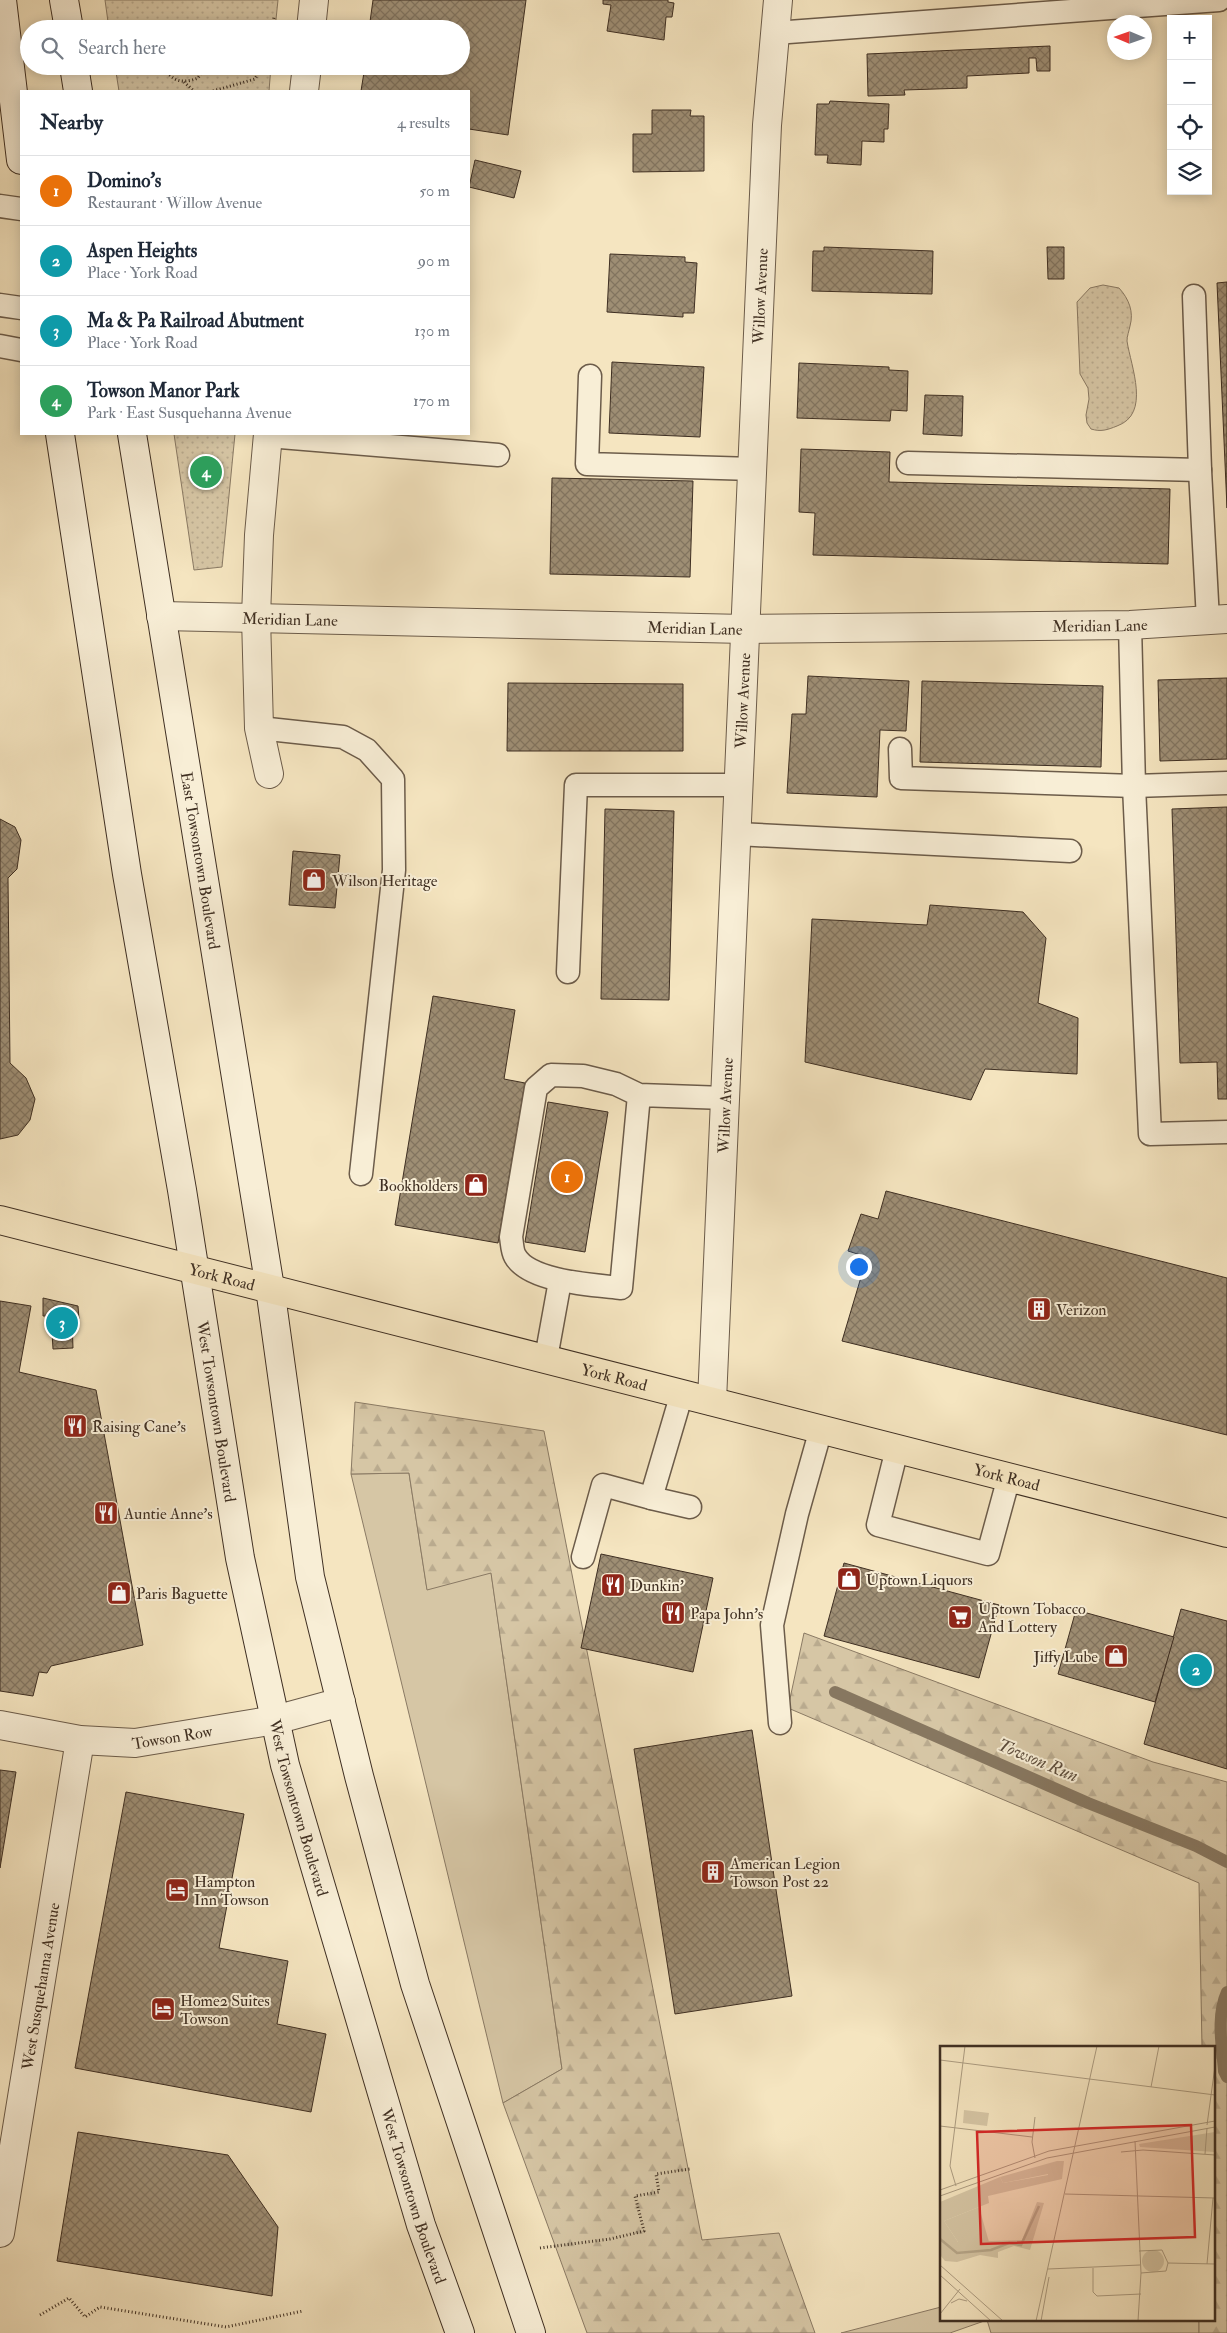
<!DOCTYPE html>
<html lang="en">
<head>
<meta charset="utf-8">
<style>
	:root { --surface:#fff; --page:#f2f2f3; --text:#1f2937; --muted:#747a83; --line:#e0e1e3; --accent:#b45309 }
	body { margin:0; font-family:"IM FELL Double Pica",serif; background:var(--page); color:var(--text) }
	.controls { position:absolute; right:15px; top:15px; display:grid; overflow:hidden; border-radius:0px; box-shadow:0 2px 12px #0003 }
	.controls button { width:45px; height:45px; display:grid; place-items:center; padding:0; border:0; border-bottom:1px solid var(--line); background:var(--surface); color:var(--text); font:25px sans-serif }
	.compass { position:absolute; left:1107px; top:15px; width:45px; height:45px; border-radius:50%; background:var(--surface); box-shadow:0 2px 12px #0003; rotate:272deg }
	.you { position:absolute; left:858px; top:1266px; width:18px; height:18px; margin:-12px; border:4px solid #fff; border-radius:50%; background:#1a73e8; box-shadow:0 0 0 8px #1a73e833 }
	.badge { display:grid; place-items:center; width:32px; height:32px; border-radius:50%; background:var(--accent); color:#fff; font-size:16px; font-weight:700 }
	.pin { position:absolute; translate:-50% -50%; border:2px solid #fff; box-shadow:0 1px 5px #0006 }
	.list { margin:0; padding:0; list-style:none }
	h2 { display:flex; justify-content:space-between; align-items:center; height:65px; margin:0; padding:0 20px; font-size:21px }
	h2 small { font-size:16px; font-weight:400; color:var(--muted) }
	.list li { display:grid; grid-template-columns:32px 1fr auto; gap:15px; align-items:center; box-sizing:border-box; height:70px; padding:0 20px; border-top:1px solid var(--line) }
	.list b { display:block; font-size:19px; white-space:nowrap }
	.list p { margin:0; font-size:16px; white-space:nowrap; color:var(--muted) }
	.list em { font-size:16px; font-style:normal; color:var(--muted) }
	.icon { flex:none; width:28px; height:28px; fill:none; stroke:currentColor; stroke-width:2; stroke-linecap:round; stroke-linejoin:round }
	.map { position:relative; flex:none; width:1227px; height:2333px; overflow:hidden }
	.search { position:absolute; background:var(--surface); box-shadow:0 2px 12px #0003; left:20px; top:20px; width:450px; height:55px; display:flex; align-items:center; gap:12px; box-sizing:border-box; padding:0 18px; border-radius:28px; color:var(--muted); font-size:19px }
	.panel { position:absolute; background:var(--surface); box-shadow:0 2px 12px #0003; left:20px; top:90px; width:450px; height:345px; border-radius:0px }
	.map>svg:first-child { display:block }
	.grass { fill:#d6c6a5; stroke:#8a7a64 }
	.forest { fill:url(#forest-firs); stroke:#8a7a64 }
	.park { fill:url(#park-dots); stroke:#8a7a64 }
	.lines { fill:none; stroke-linecap:round; stroke-linejoin:round }
	.stream { stroke:#877760; stroke-width:12 }
	.building { fill:url(#building-cross-hatch); stroke:#3f2f22 }
	.lane-casing { stroke:#6c5c4a; stroke-width:25 }
	.street-casing { stroke:#6c5c4a; stroke-width:30 }
	.secondary-casing { stroke:#3f2f22; stroke-width:30 }
	.primary-casing { stroke:#3f2f22; stroke-width:30 }
	.path { stroke:#3f2f22; stroke-width:3; stroke-dasharray:1 2.5; stroke-linecap:butt }
	.lane { stroke:#f8eed6; stroke-width:22 }
	.street { stroke:#f8eed6; stroke-width:28 }
	.secondary { stroke:#f8eed6; stroke-width:28 }
	.primary { stroke:#f5e5c0; stroke-width:28 }
	.labels { text-anchor:middle; stroke-width:4; stroke-linejoin:round; paint-order:stroke }
	.street-label { font-size:16px; fill:#3f2f22; stroke:#f8eed6 }
	.poi-label { font-size:16px; fill:#3f2f22; stroke:#f8eed6; text-anchor:start }
	.water-label { font-size:18px; font-style:italic; fill:#5d4d3c; stroke:#f8eed6 }
	.inset-river { fill:none; stroke:#b7a78a; stroke-width:2.5 }
	.inset-road { fill:none; stroke:#ac9c81; stroke-width:1 }
	.view { fill:#d62828; fill-opacity:0.15; stroke:#d62828; stroke-width:2.5 }
	.inset-edge { fill:none; stroke:#3f2f22; stroke-width:2.5 }
</style>
</head>
<body>
<div class="map">
<svg width="1227" height="2333" viewBox="0 0 1227 2333">
	<defs>
		<pattern id="forest-firs" width="22" height="20" patternUnits="userSpaceOnUse" patternTransform="scale(1.25)"><rect width="22" height="20" fill="#d6c6a5"/><path d="M5 1l3.5 6h-7zM16 11l3.5 6h-7z" fill="#b9aa8e"/></pattern>
		<pattern id="park-dots" width="8" height="8" patternUnits="userSpaceOnUse" patternTransform="scale(1.25)"><rect width="8" height="8" fill="#d6c6a5"/><path d="M2 2h.1M6 6h.1" fill="none" stroke="#b9aa8e" stroke-width="1.8" stroke-linecap="round"/></pattern>
		<pattern id="building-cross-hatch" width="8" height="8" patternUnits="userSpaceOnUse" patternTransform="scale(1.25)"><rect width="8" height="8" fill="#9e8e74"/><path d="M0 0l8 8M0 8l8-8" fill="none" stroke="#82745f"/></pattern>
	</defs>
	<rect width="100%" height="100%" fill="#f5e5c0"/>
	<filter id="stains"><feTurbulence type="fractalNoise" baseFrequency=".004" numOctaves="4"/><feColorMatrix values="0 0 0 0 .2 0 0 0 0 .09 0 0 0 0 .02 0 0 0 .5 -.17"/></filter>
	<radialGradient id="worn" r=".72"><stop offset=".6" stop-color="#630" stop-opacity="0"/><stop offset="1" stop-color="#630" stop-opacity=".3"/></radialGradient>
	<g class="grass">
		<polygon points="409,1473 427,1589 491,1572 562,2069 503,2103 351,1474"/>
		<polygon points="941,2307 941,2319 1199,2319 1199,2333 991,2333 987,2320 950,2333 841,2333"/>
	</g>
	<g class="forest">
		<polygon points="355,1402 544,1431 702,2240 779,2233 815,2333 587,2333 503,2103 562,2069 491,1573 427,1590 409,1473 351,1474"/>
		<polygon points="804,1633 1153,1762 1227,1782 1227,2333 1199,2333 1199,2319 1213,2319 1213,2047 1202,2047 1199,1883 788,1708"/>
	</g>
	<g class="park">
		<polygon points="105,0 278,0 275,29 109,29"/>
		<polygon points="115,66 271,66 269,91 119,91"/>
		<path d="M1103,285L1119,288C1129,299 1134,312 1130,326C1129,331 1127,336 1127,341C1131,367 1151,414 1117,426C1107,430 1101,432 1091,429L1087,423L1086,415L1089,399L1088,388L1080,374L1077,302L1090,288Z"/>
		<polygon points="174,434 235,434 222,567 194,570"/>
	</g>
	<g class="lines">
		<g class="stream">
			<polyline points="835,1692 1088,1803 1196,1846 1227,1862"/>
			<path d="M1227,1992C1216,2016 1222,2046 1224,2071L1227,2077"/>
		</g>
	</g>
	<g class="building">
		<polygon points="373,0 526,0 508,135 469,129 469,91 361,91 365,66 461,66 461,29 369,29"/>
		<polygon points="603,0 668,0 668,2 674,3 672,17 666,17 664,40 607,31 611,5 603,4"/>
		<polygon points="1050,46 1050,71 1037,71 1036,58 1029,58 1029,73 967,76 967,88 904,90 905,95 868,96 867,54"/>
		<polygon points="830,101 889,104 888,129 884,129 884,142 862,141 861,165 827,163 828,155 815,155 817,104 829,104"/>
		<polygon points="652,110 691,110 690,116 704,116 704,171 633,172 633,134 652,134"/>
		<polygon points="475,160 521,171 514,198 469,187"/>
		<polygon points="824,247 933,251 932,294 812,291 813,251 824,251"/>
		<polygon points="1047,247 1064,247 1064,279 1048,279"/>
		<polygon points="610,254 685,257 685,262 697,263 694,313 683,313 683,317 607,312"/>
		<polygon points="1227,282 1227,508 1217,283"/>
		<polygon points="612,362 704,367 700,437 609,433"/>
		<polygon points="799,363 889,367 889,370 908,371 907,411 891,410 890,421 797,418"/>
		<polygon points="925,395 963,396 962,436 923,434"/>
		<polygon points="801,449 890,452 889,482 1170,489 1168,564 813,555 815,513 799,512"/>
		<polygon points="552,478 693,481 690,577 550,574"/>
		<polygon points="808,676 909,681 906,731 880,730 877,797 787,793 792,714 806,714"/>
		<polygon points="1227,678 1227,759 1160,761 1158,680"/>
		<polygon points="922,681 1103,686 1101,767 920,762"/>
		<polygon points="508,683 683,684 683,751 507,751"/>
		<polygon points="1227,807 1227,1099 1218,1099 1217,1062 1180,1063 1172,809"/>
		<polygon points="605,809 674,811 669,1000 601,999"/>
		<polygon points="0,819 15,827 21,840 17,869 8,878 10,1063 26,1078 35,1099 30,1120 18,1135 0,1139"/>
		<polygon points="293,851 340,855 335,908 289,905"/>
		<polygon points="930,905 1023,912 1046,938 1038,1003 1078,1018 1077,1074 985,1069 971,1100 805,1062 812,919 927,925"/>
		<polygon points="433,996 515,1010 504,1079 525,1083 498,1243 395,1225"/>
		<polygon points="548,1102 608,1112 585,1252 525,1242"/>
		<polygon points="886,1191 1227,1278 1227,1435 842,1341 867,1257 848,1251 861,1214 878,1219"/>
		<polygon points="43,1298 78,1306 79,1319 72,1320 73,1348 53,1349 51,1316 43,1316"/>
		<polygon points="0,1301 31,1306 19,1372 96,1390 143,1645 51,1666 47,1673 39,1672 33,1696 0,1691"/>
		<polygon points="601,1554 713,1578 693,1672 581,1648"/>
		<polygon points="844,1563 999,1605 979,1678 824,1636"/>
		<polygon points="1181,1609 1227,1621 1227,1769 1144,1744"/>
		<polygon points="1076,1610 1174,1637 1155,1702 1058,1674"/>
		<polygon points="752,1730 792,1996 675,2014 634,1749"/>
		<polygon points="0,1770 16,1772 0,1868"/>
		<polygon points="126,1792 244,1814 219,1948 288,1961 277,2024 326,2034 311,2112 75,2068"/>
		<polygon points="78,2132 228,2155 278,2227 272,2296 57,2261"/>
	</g>
	<g class="lines">
		<defs>
			<g id="lane">
				<polyline points="775,33 1219,0"/>
				<polyline points="0,206 21,209"/>
				<polyline points="1194,296 1200,470 1208,620"/>
				<polyline points="0,305 21,308"/>
				<polyline points="0,346 21,350"/>
				<polyline points="590,376 587,464 753,469"/>
				<polyline points="268,436 498,455"/>
				<polyline points="908,463 1200,470"/>
				<polyline points="1130,625 1134,786 1150,1134 1227,1132"/>
				<polyline points="259,728 343,737 367,750 393,779 394,870 361,1174"/>
				<polyline points="900,749 901,778 1134,786 1227,783"/>
				<polyline points="737,834 1070,851"/>
				<polyline points="568,972 576,785 738,785"/>
				<path d="M639,1095L621,1288C595,1285 529,1282 515,1256C512,1251 512,1242 511,1237L536,1088L551,1075L583,1076L616,1084L639,1095L725,1098"/>
				<polyline points="546,1358 560,1281"/>
				<polyline points="897,1449 878,1525 988,1554 1009,1477"/>
				<polyline points="651,1498 690,1507"/>
				<polyline points="583,1557 603,1485 651,1498 682,1393"/>
				<polyline points="780,1723 772,1625 797,1514 821,1429"/>
			</g>
			<g id="street">
				<polyline points="311,29 314,0"/>
				<polyline points="304,91 307,66"/>
				<polyline points="268,434 259,535 256,617 259,728 269,774"/>
				<path id="s1" d="M161,616L745,629L1130,625L1227,619"/>
				<path id="s2" d="M712,1401L767,125L778,0"/>
				<path id="s3" d="M0,1725L80,1740L135,1743L275,1720L341,1702"/>
				<path id="s4" d="M0,2233L80,1740"/>
			</g>
			<g id="secondary">
				<polyline points="2,0 21,160"/>
				<polyline points="64,0 69,29"/>
				<polyline points="74,66 78,91"/>
				<path id="s5" d="M60,434L127,874L182,1190L240,1558L285,1765L421,2225L460,2333"/>
				<path id="s6" d="M132,434L270,1288L310,1577L359,1776L415,1984L531,2333"/>
			</g>
			<g id="primary">
				<path id="s7" d="M0,1220L1227,1533"/>
			</g>
		</defs>
		<use href="#lane" class="lane-casing"/>
		<use href="#street" class="street-casing"/>
		<use href="#secondary" class="secondary-casing"/>
		<use href="#primary" class="primary-casing"/>
		<g class="path">
			<polyline points="272,29 274,17"/>
			<path d="M164,66C171,82 183,84 198,78L206,66"/>
			<polyline points="184,82 194,91"/>
			<polyline points="213,91 255,79 262,66"/>
			<polyline points="540,2248 610,2239 644,2231 635,2196 659,2192 656,2174 690,2169"/>
			<polyline points="40,2315 69,2298 85,2317 100,2307 226,2327 303,2311"/>
		</g>
		<use href="#lane" class="lane"/>
		<use href="#street" class="street"/>
		<use href="#secondary" class="secondary"/>
		<use href="#primary" class="primary"/>
	</g>
	<defs>
		<symbol id="shop-square" viewBox="-11 -11 22 22"><rect x="-9" y="-9" width="18" height="18" rx="4" fill="#8f2418" stroke="#f8eed6"/><path d="M-5-2.5h2.3a2.7 3.5 0 0 1 5.4 0H5L5.5 6h-11ZM-1.5-2.5h3a1.5 2.3 0 0 0-3 0Z" fill="#fff"/></symbol>
		<symbol id="building-square" viewBox="-11 -11 22 22"><rect x="-9" y="-9" width="18" height="18" rx="4" fill="#8f2418" stroke="#f8eed6"/><path d="M-4-6H4V6H1V3H-1V6H-4ZM-2.5-4.3h1.7v1.8h-1.7ZM.8-4.3h1.7v1.8H.8ZM-2.5-1h1.7V.8h-1.7ZM.8-1h1.7V.8H.8Z" fill="#fff"/></symbol>
		<symbol id="restaurant-square" viewBox="-11 -11 22 22"><rect x="-9" y="-9" width="18" height="18" rx="4" fill="#8f2418" stroke="#f8eed6"/><path d="M-5-6h1v4h1v-4h1v4h1v-4h1v5L-1.5 .5V6h-2V.5L-5-1ZM5-6V6H3V1.5H1.5Q1.5-4 5-6Z" fill="#fff"/></symbol>
		<symbol id="supermarket-square" viewBox="-11 -11 22 22"><rect x="-9" y="-9" width="18" height="18" rx="4" fill="#8f2418" stroke="#f8eed6"/><path d="M-6-5.5h2.5l.6 2H6L4.5 2H-2.5L-4.4-4H-6ZM-1.5 3.2a1.3 1.3 0 1 0 .1 0ZM3 3.2a1.3 1.3 0 1 0 .1 0Z" fill="#fff"/></symbol>
		<symbol id="hotel-square" viewBox="-11 -11 22 22"><rect x="-9" y="-9" width="18" height="18" rx="4" fill="#8f2418" stroke="#f8eed6"/><path d="M-6-4.5h1.5V1H6V5H4.5V3h-9V5H-6ZM-4 0a1.8 1.8 0 1 1 3.6 0ZM.5 0V-2.5h3Q6-2.5 6 0Z" fill="#fff"/></symbol>
	</defs>
	<g fill-rule="evenodd">
		<use href="#shop-square" x="300" y="866" width="28" height="28"/>
		<use href="#shop-square" x="462" y="1171" width="28" height="28"/>
		<use href="#building-square" x="1025" y="1295" width="28" height="28"/>
		<use href="#restaurant-square" x="61" y="1412" width="28" height="28"/>
		<use href="#restaurant-square" x="92" y="1499" width="28" height="28"/>
		<use href="#shop-square" x="835" y="1565" width="28" height="28"/>
		<use href="#restaurant-square" x="599" y="1571" width="28" height="28"/>
		<use href="#shop-square" x="105" y="1579" width="28" height="28"/>
		<use href="#restaurant-square" x="659" y="1599" width="28" height="28"/>
		<use href="#supermarket-square" x="946" y="1603" width="28" height="28"/>
		<use href="#shop-square" x="1102" y="1642" width="28" height="28"/>
		<use href="#building-square" x="699" y="1858" width="28" height="28"/>
		<use href="#hotel-square" x="163" y="1876" width="28" height="28"/>
		<use href="#hotel-square" x="149" y="1995" width="28" height="28"/>
	</g>
	<g class="labels">
		<g class="street-label">
			<text dy="6" stroke="none"><textPath href="#s2" startOffset="1106">Willow Avenue</textPath></text>
			<text dy="6" stroke="none"><textPath href="#s1" startOffset="129">Meridian Lane</textPath></text>
			<text dy="6" stroke="none"><textPath href="#s1" startOffset="939">Meridian Lane</textPath></text>
			<text dy="6" stroke="none"><textPath href="#s1" startOffset="534">Meridian Lane</textPath></text>
			<text dy="6" stroke="none"><textPath href="#s2" startOffset="701">Willow Avenue</textPath></text>
			<text dy="6" stroke="none"><textPath href="#s6" startOffset="432">East Towsontown Boulevard</textPath></text>
			<text dy="6" stroke="none"><textPath href="#s2" startOffset="296">Willow Avenue</textPath></text>
			<text dy="6" stroke="none"><textPath href="#s7" startOffset="229">York Road</textPath></text>
			<text dy="6" stroke="none"><textPath href="#s7" startOffset="634">York Road</textPath></text>
			<text dy="6" stroke="none"><textPath href="#s5" startOffset="990">West Towsontown Boulevard</textPath></text>
			<text dy="6" stroke="none"><textPath href="#s7" startOffset="1039">York Road</textPath></text>
			<text dy="6" stroke="none"><textPath href="#s3" startOffset="174">Towson Row</textPath></text>
			<text dy="6" stroke="none"><textPath href="#s5" startOffset="1395">West Towsontown Boulevard</textPath></text>
			<text dy="6" stroke="none"><textPath href="#s4" startOffset="250">West Susquehanna Avenue</textPath></text>
			<text dy="6" stroke="none"><textPath href="#s5" startOffset="1800">West Towsontown Boulevard</textPath></text>
		</g>
		<g class="poi-label">
			<text x="332" y="886">Wilson Heritage</text>
			<text x="458" y="1191" text-anchor="end">Bookholders</text>
			<text x="1056" y="1315">Verizon</text>
			<text x="92" y="1432">Raising Cane's</text>
			<text x="124" y="1519">Auntie Anne's</text>
			<text x="866" y="1585">Uptown Liquors</text>
			<text x="630" y="1591">Dunkin'</text>
			<text x="136" y="1599">Paris Baguette</text>
			<text x="978" y="1614">Uptown Tobacco<tspan x="978" dy="18">And Lottery</tspan></text>
			<text x="690" y="1619">Papa John's</text>
			<text x="1098" y="1662" text-anchor="end">Jiffy Lube</text>
			<text x="730" y="1869">American Legion<tspan x="730" dy="18">Towson Post 22</tspan></text>
			<text x="194" y="1887">Hampton<tspan x="194" dy="18">Inn Towson</tspan></text>
			<text x="180" y="2006">Home2 Suites<tspan x="180" dy="18">Towson</tspan></text>
		</g>
		<g class="water-label">
			<text transform="translate(1038 1760) rotate(23)" y="6">Towson Run</text>
		</g>
	</g>
	<g transform="translate(940 2046)">
		<rect width="275" height="275" fill="#f5e5c0"/>
		<path d="M117,115V121L108,128L63,137L60,131ZM39,161L49,196H18L4,175Z" fill="#d6c6a5"/>
		<path d="M117,115H124L122,133L48,150L49,157L4,175L18,196L82,194L97,156L104,157L90,204L74,200L58,206V212L40,209L17,216L5,215L0,209V156L60,131L63,137L108,129L107,123L117,121Z" fill="#d6c6a5"/>
		<path d="M24,64L49,67L47,80L23,77ZM275,86V106L200,101L199,98Z" fill="#d6c6a5"/>
		<path d="M202 215a11 11 0 1 1 22 0a11 11 0 1 1-22 0Z" fill="#d6c6a5"/>
		<path class="inset-river" d="M0,193L17,207L51,204L69,197L81,199L99,160"/>
		<path class="inset-road" d="M0,14L275,49M211,41L219,0M95,71L92,96L95,112M267,79L275,20M0,80L92,91M195,95L201,227L198,275M181,106L203,104L275,109M265,108L267,82M16,140L10,120L25,0M0,144L109,105L275,75M125,148L275,152M0,150L107,112L275,81M199,205L222,204L228,217L226,225L201,227M228,217L275,218M267,218L273,152M0,219L63,275M153,222V246L157,250L201,248M108,223L200,219M0,229L51,275M11,257L19,253L27,255M0,268L20,243M96,275L157,0M101,275L109,231"/>
		<path class="view" d="M251,79L255,191L41,198L37,86Z"/>
		<rect width="275" height="275" class="inset-edge"/>
	</g>
	<rect width="100%" height="100%" filter="url(#stains)"/>
	<rect width="100%" height="100%" fill="url(#worn)"/>
</svg>
<div class="controls">
<button>+</button>
<button>−</button>
<button><svg class="icon" aria-label="locate" viewBox="0 0 24 24"><circle cx="12" cy="12" r="6"/><path d="M12 2v4M12 18v4M2 12h4M18 12h4"/></svg></button>
<button><svg class="icon" aria-label="layers" viewBox="0 0 24 24"><path d="M12 4l9 5-9 5-9-5zM3 14l9 5 9-5"/></svg></button>
</div>
<svg class="compass" viewBox="-18 -18 36 36"><path d="M0-13l5 13h-10z" fill="#e53935"/><path d="M0 13l5-13h-10z" fill="#747a83"/></svg>
<div class="you"></div>
<div class="pin badge" style="left:567px;top:1177px;background:#e8710a">1</div>
<div class="pin badge" style="left:1196px;top:1670px;background:#0f9aa8">2</div>
<div class="pin badge" style="left:62px;top:1323px;background:#0f9aa8">3</div>
<div class="pin badge" style="left:206px;top:472px;background:#2e9e5b">4</div>
<div class="search"><svg class="icon" aria-label="search" viewBox="0 0 24 24"><circle cx="10" cy="10" r="6"/><path d="M15 15l6 6"/></svg>Search here</div>
<section class="panel">
<h2>Nearby<small>4 results</small></h2>
<ul class="list">
<li><span class="badge" style="background:#e8710a">1</span><div><b>Domino's</b><p>Restaurant · Willow Avenue</p></div><em>50 m</em></li>
<li><span class="badge" style="background:#0f9aa8">2</span><div><b>Aspen Heights</b><p>Place · York Road</p></div><em>90 m</em></li>
<li><span class="badge" style="background:#0f9aa8">3</span><div><b>Ma &amp; Pa Railroad Abutment</b><p>Place · York Road</p></div><em>130 m</em></li>
<li><span class="badge" style="background:#2e9e5b">4</span><div><b>Towson Manor Park</b><p>Park · East Susquehanna Avenue</p></div><em>170 m</em></li>
</ul>
</section>
</div>
</body>
</html>
